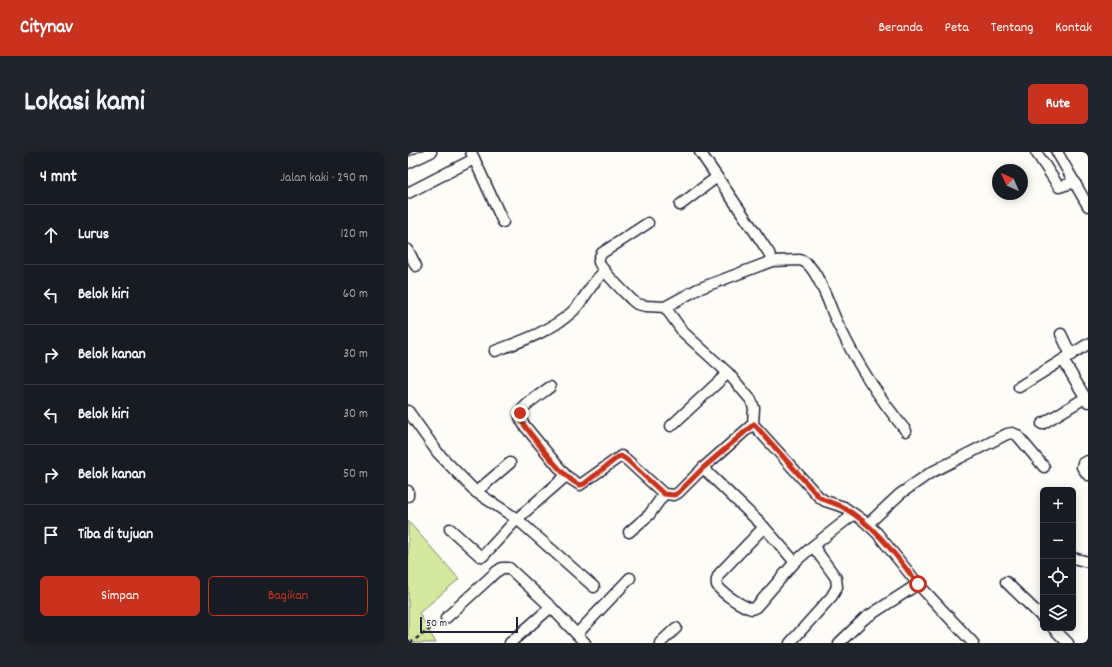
<!DOCTYPE html>
<html lang="id">
<head>
<meta charset="utf-8">
<style>
	:root { --surface:#171b24; --page:#20242c; --text:#f1f3f6; --muted:#9ea1a6; --line:#363941; --accent:#c8321e }
	body { margin:0; font-family:Dekko,sans-serif; background:var(--page); color:var(--text) }
	.controls { position:absolute; right:12px; bottom:12px; display:grid; overflow:hidden; border-radius:6px; box-shadow:0 2px 10px #0003 }
	.controls button { width:36px; height:36px; display:grid; place-items:center; padding:0; border:0; border-bottom:1px solid var(--line); background:var(--surface); color:var(--text); font:20px sans-serif }
	.compass { position:absolute; left:584px; top:12px; width:36px; height:36px; border-radius:50%; background:var(--surface); box-shadow:0 2px 10px #0003; rotate:315deg }
	.scale { position:absolute; left:12px; bottom:10px; width:98px; box-sizing:border-box; padding-left:4px; border:2px solid #22223b; border-top:0; font-size:11px; line-height:14px; white-space:nowrap; color:#22223b; -webkit-text-stroke:3px #fdfcf7; paint-order:stroke }
	.stop { position:absolute; width:12px; height:12px; margin:-9px; border:3px solid #c8321e; border-radius:50%; background:#fff }
	.stop.end { background:#c8321e; border-color:#fff; box-shadow:0 1px 4px #0008 }
	.list { margin:0; padding:0; list-style:none }
	h2 { display:flex; justify-content:space-between; align-items:center; height:52px; margin:0; padding:0 16px; font-size:17px }
	h2 small { font-size:13px; font-weight:400; color:var(--muted) }
	.list li { display:grid; grid-template-columns:26px 1fr auto; gap:12px; align-items:center; box-sizing:border-box; height:60px; padding:0 16px; border-top:1px solid var(--line) }
	.list b { display:block; font-size:15px; white-space:nowrap }
	.list em { font-size:13px; font-style:normal; color:var(--muted) }
	.actions { display:flex; gap:8px; padding:12px 16px }
	.actions a { flex:1; padding:9px 0; border:1px solid var(--accent); border-radius:6px; text-align:center; font-size:14px; color:var(--accent) }
	.actions .main { background:var(--accent); color:#fff }
	.icon { flex:none; width:22px; height:22px; fill:none; stroke:currentColor; stroke-width:2; stroke-linecap:round; stroke-linejoin:round }
	.map { position:relative; flex:none; width:680px; height:491px; overflow:hidden; border-radius:6px }
	header { display:flex; align-items:center; gap:24px; box-sizing:border-box; height:56px; padding:0 20px; background:var(--accent); color:#fff }
	header strong { font-size:19px }
	nav { display:flex; gap:22px; margin-inline-start:auto; font-size:14px }
	.intro { display:flex; align-items:center; justify-content:space-between; box-sizing:border-box; height:96px; padding:0 24px }
	h1 { margin:0; font-size:28px }
	.button { padding:10px 18px; border-radius:6px; background:var(--accent); color:#fff; font-size:14px; font-weight:700 }
	main { display:flex; gap:24px; padding:0 24px }
	aside { flex:1; background:var(--surface); border-radius:6px; box-shadow:0 2px 10px #0003 }
	.map>svg:first-child { display:block }
	.green { fill:#d2e99e; stroke:#7a866c }
	.lines { fill:none; stroke-linecap:round; stroke-linejoin:round }
	.street-casing { stroke:#22223b; stroke-width:13 }
	.path { stroke:#22223b; stroke-width:2.5; stroke-dasharray:4 3; stroke-linecap:butt }
	.street { stroke:#fdfcf7; stroke-width:10 }
	.route { stroke:#c8321e; stroke-width:5 }
</style>
</head>
<body>
<header>
<strong>Citynav</strong>
<nav><a>Beranda</a><a>Peta</a><a>Tentang</a><a>Kontak</a></nav>
</header>
<div class="intro"><h1>Lokasi kami</h1><a class="button">Rute</a></div>
<main>
<aside>
<h2>4 mnt<small>Jalan kaki · 290 m</small></h2>
<ul class="list">
<li><svg class="icon" aria-label="ahead" viewBox="0 0 24 24"><path d="M12 20V5M6 11l6-6 6 6"/></svg><div><b>Lurus</b></div><em>120 m</em></li>
<li><svg class="icon" aria-label="left" viewBox="0 0 24 24"><path d="M17 20v-9H6M10 6l-5 5 5 5"/></svg><div><b>Belok kiri</b></div><em>60 m</em></li>
<li><svg class="icon" aria-label="right" viewBox="0 0 24 24"><path d="M7 20v-9h11M14 6l5 5-5 5"/></svg><div><b>Belok kanan</b></div><em>30 m</em></li>
<li><svg class="icon" aria-label="left" viewBox="0 0 24 24"><path d="M17 20v-9H6M10 6l-5 5 5 5"/></svg><div><b>Belok kiri</b></div><em>30 m</em></li>
<li><svg class="icon" aria-label="right" viewBox="0 0 24 24"><path d="M7 20v-9h11M14 6l5 5-5 5"/></svg><div><b>Belok kanan</b></div><em>50 m</em></li>
<li><svg class="icon" aria-label="arrive" viewBox="0 0 24 24"><path d="M6 21V4h12l-3 4 3 4H6"/></svg><div><b>Tiba di tujuan</b></div></li>
</ul>
<div class="actions"><a class="main">Simpan</a><a>Bagikan</a></div>
</aside>
<div class="map">
<svg width="680" height="491" viewBox="0 0 680 491">
	<rect width="100%" height="100%" fill="#fdfcf7"/>
	<filter id="ink" filterUnits="userSpaceOnUse"><feTurbulence type="fractalNoise" baseFrequency=".025" numOctaves="2"/><feDisplacementMap in="SourceGraphic" scale="8" xChannelSelector="R" yChannelSelector="G"/><feConvolveMatrix kernelMatrix="1 2 1 2 8 2 1 2 1" color-interpolation-filters="sRGB"/></filter>
	<g filter="url(#ink)">
		<polygon class="green" points="0,369 51,427 11,461 28,491 0,491"/>
		<g class="lines">
			<defs>
				<g id="street">
					<polyline points="63,0 95,70"/>
					<polyline points="292,0 349,83 361,101 364,109"/>
					<polyline points="628,0 651,35 667,30"/>
					<polyline points="649,0 680,54"/>
					<polyline points="0,11 23,0"/>
					<polyline points="0,41 66,7"/>
					<polyline points="272,53 309,25"/>
					<path d="M240,71L194,101C192,104 190,107 191,110C193,118 217,141 224,148L229,152L238,154L257,155L290,137L364,109L392,108C404,111 411,129 416,139C422,152 426,166 433,178C450,214 473,248 498,279"/>
					<polyline points="0,98 8,114"/>
					<polyline points="257,155 275,180 320,221 343,248 346,256 345,272 411,345 417,349 436,355 456,369 469,381 510,432 565,491"/>
					<polyline points="653,182 663,203"/>
					<path d="M87,199C114,189 143,179 164,160C177,148 183,130 197,119"/>
					<polyline points="655,208 680,250"/>
					<path d="M142,235C136,240 114,254 112,261C111,265 114,270 116,273L158,324"/>
					<polyline points="611,235 680,192"/>
					<polyline points="0,259 30,301 68,340 109,367 186,435"/>
					<polyline points="634,272 677,246"/>
					<polyline points="263,274 320,221"/>
					<polyline points="680,309 675,311 674,315 680,323"/>
					<polyline points="295,316 356,375 387,410"/>
					<polyline points="0,339 0,344"/>
					<polyline points="68,340 102,311"/>
					<polyline points="460,372 492,342 522,321 599,282 604,281 609,283 636,315"/>
					<path d="M356,375L312,421C309,425 308,428 309,433C313,441 335,455 344,457L348,455L387,410L405,394L446,362"/>
					<polyline points="42,377 72,404 75,404 109,367 158,324 172,333 213,304 219,308 256,342 266,343 270,341 295,316 345,272"/>
					<polyline points="221,380 241,363 256,342"/>
					<polyline points="665,406 680,410"/>
					<polyline points="598,430 635,466"/>
					<polyline points="38,466 88,420 94,416 101,416 143,455 177,491"/>
					<polyline points="645,476 660,491"/>
					<polyline points="169,482 222,426"/>
					<polyline points="102,491 143,455"/>
					<polyline points="252,491 268,476"/>
					<polyline points="382,491 424,444 429,435 428,426 405,394"/>
					<polyline points="431,491 456,467 510,432"/>
				</g>
			</defs>
			<use href="#street" class="street-casing"/>
			<polyline class="path" points="2,491 29,472"/>
			<use href="#street" class="street"/>
		</g>
	</g>
	<g class="lines" filter="url(#ink)">
		<path class="route" d="M112,261V266L116,273C128,288 156,328 172,333L176,332L210,305L213,304L219,308L256,342L266,343L270,341L295,316L346,272L411,345C419,350 428,351 436,356C468,374 488,404 510,432"/>
	</g>
</svg>
<div class="controls">
<button>+</button>
<button>−</button>
<button><svg class="icon" aria-label="locate" viewBox="0 0 24 24"><circle cx="12" cy="12" r="6"/><path d="M12 2v4M12 18v4M2 12h4M18 12h4"/></svg></button>
<button><svg class="icon" aria-label="layers" viewBox="0 0 24 24"><path d="M12 4l9 5-9 5-9-5zM3 14l9 5 9-5"/></svg></button>
</div>
<svg class="compass" viewBox="-18 -18 36 36"><path d="M0-13l5 13h-10z" fill="#e53935"/><path d="M0 13l5-13h-10z" fill="#9ea1a6"/></svg>
<div class="scale">50 m</div>
<div class="stop" style="left:510px;top:432px"></div>
<div class="stop end" style="left:112px;top:261px"></div>
</div>
</main>
</body>
</html>
